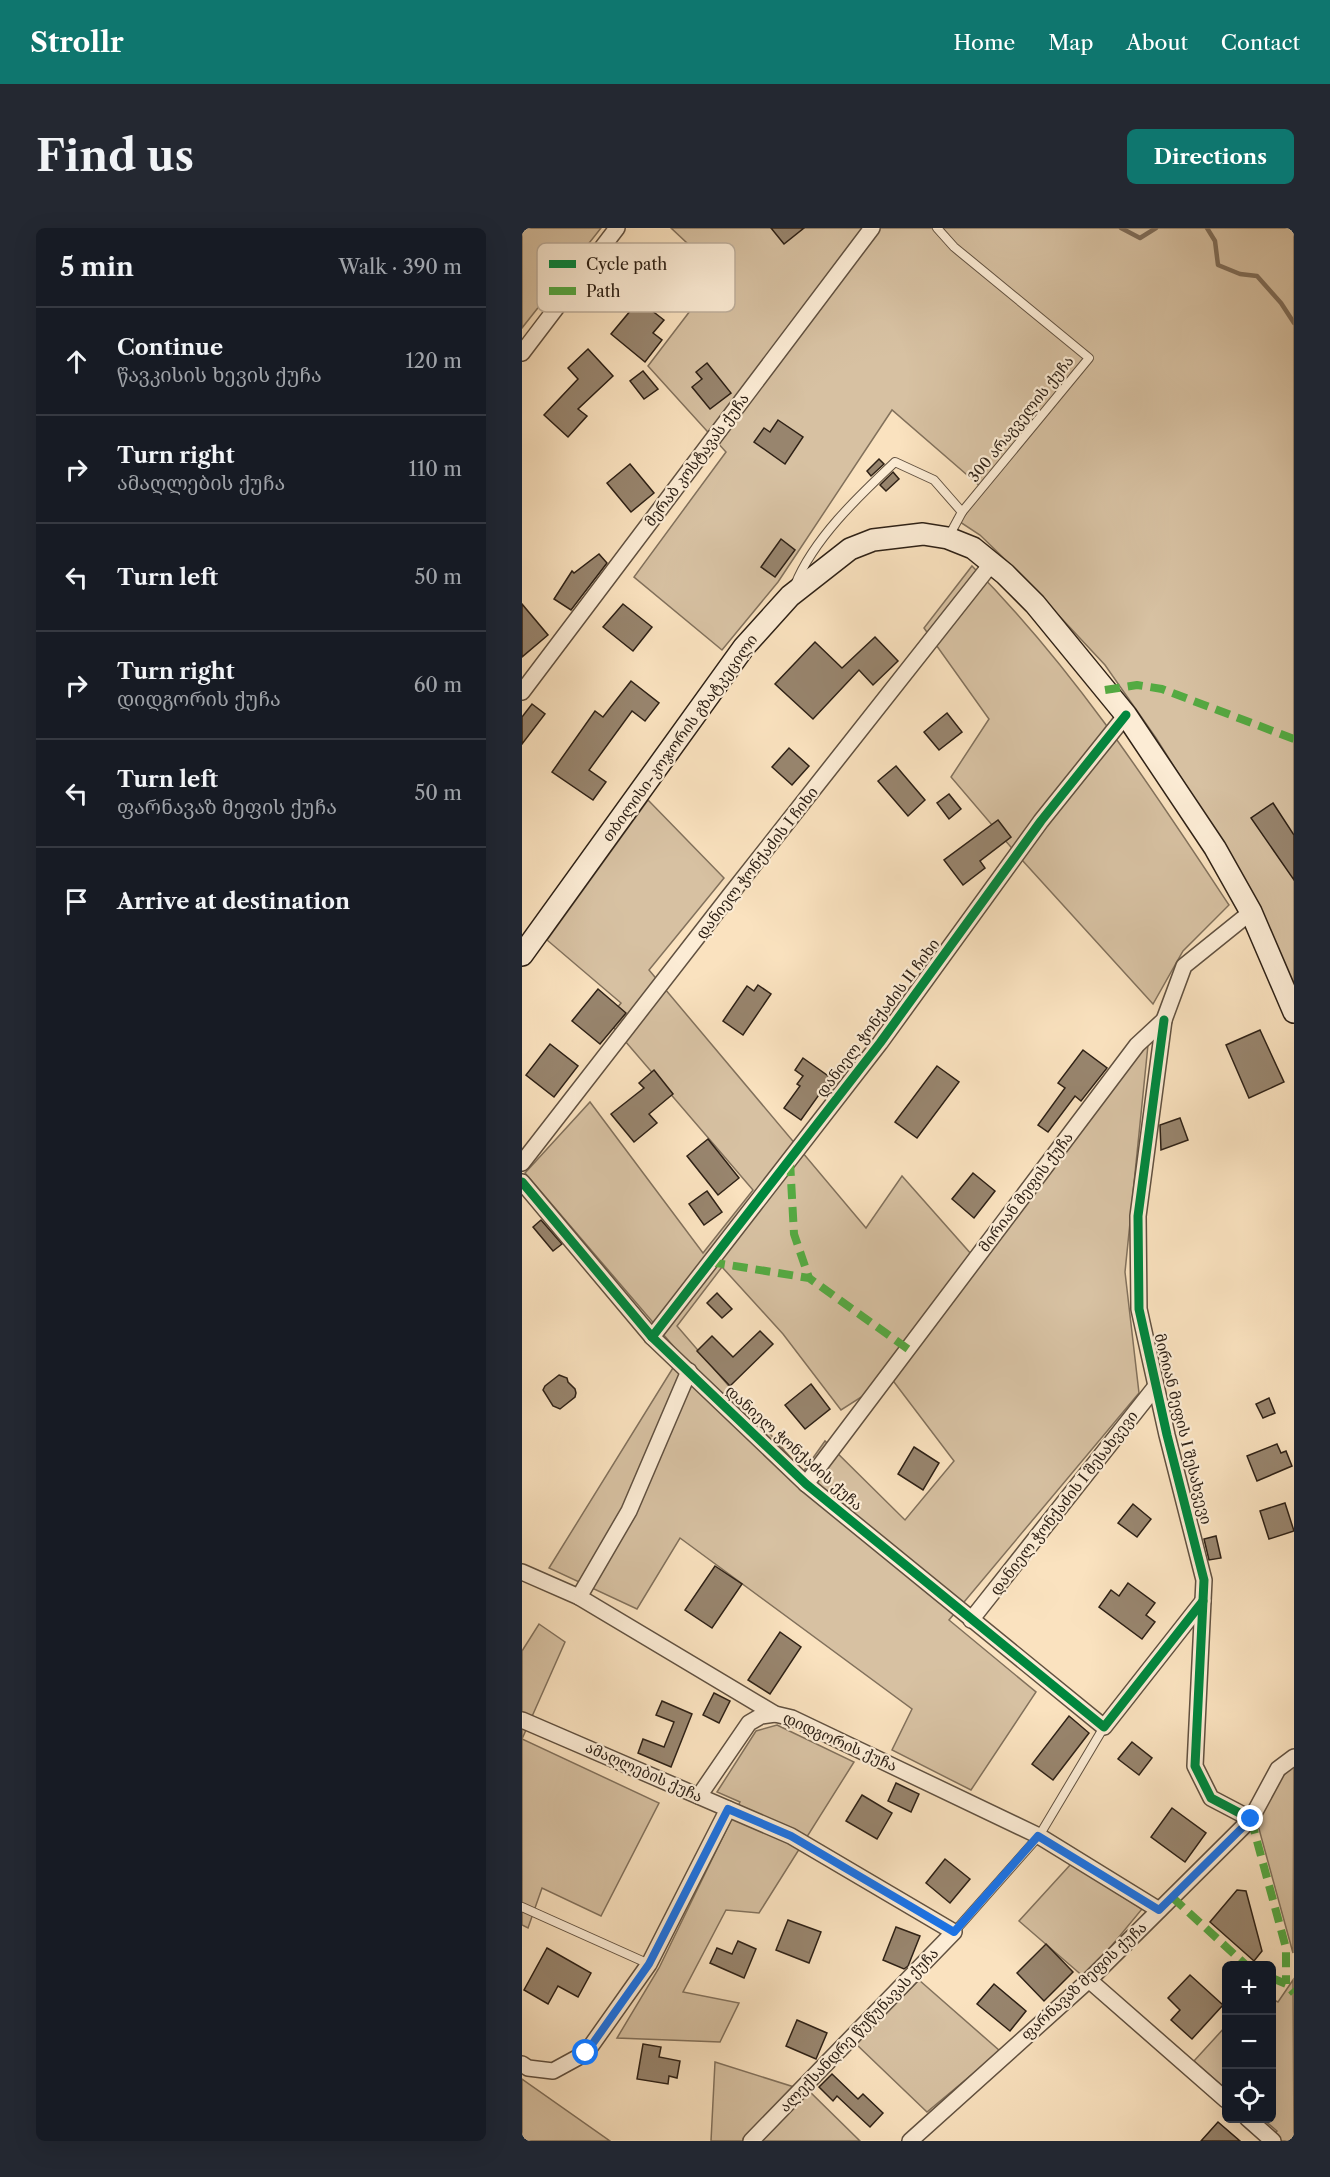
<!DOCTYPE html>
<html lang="en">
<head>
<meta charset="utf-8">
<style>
	:root { --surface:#171b24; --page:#242831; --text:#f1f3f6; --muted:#9ea1a6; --line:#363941; --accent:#0f766e }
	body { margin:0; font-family:"Libre Caslon Text","Noto Serif Georgian",serif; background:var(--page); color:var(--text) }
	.controls { position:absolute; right:18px; bottom:18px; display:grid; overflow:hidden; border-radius:9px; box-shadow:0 6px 24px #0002 }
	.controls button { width:54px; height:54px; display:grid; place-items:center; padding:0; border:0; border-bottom:2px solid var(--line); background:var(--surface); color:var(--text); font:30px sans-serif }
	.stop { position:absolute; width:18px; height:18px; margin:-14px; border:4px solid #1a73e8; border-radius:50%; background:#fff }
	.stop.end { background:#1a73e8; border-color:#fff; box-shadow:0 2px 6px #0008 }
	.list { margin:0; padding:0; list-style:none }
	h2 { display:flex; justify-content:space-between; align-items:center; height:78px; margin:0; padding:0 24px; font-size:26px }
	h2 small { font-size:20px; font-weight:400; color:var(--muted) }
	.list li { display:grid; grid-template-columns:39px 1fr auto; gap:18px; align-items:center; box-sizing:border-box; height:108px; padding:0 24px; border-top:2px solid var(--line) }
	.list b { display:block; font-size:22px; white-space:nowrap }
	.list p { margin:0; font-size:20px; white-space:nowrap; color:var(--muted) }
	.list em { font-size:20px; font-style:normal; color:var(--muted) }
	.icon { flex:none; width:33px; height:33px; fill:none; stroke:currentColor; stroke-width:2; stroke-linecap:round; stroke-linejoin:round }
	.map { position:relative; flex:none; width:772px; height:1913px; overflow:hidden; border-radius:9px }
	header { display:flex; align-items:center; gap:36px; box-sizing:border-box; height:84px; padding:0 30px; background:var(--accent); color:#fff }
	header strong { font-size:28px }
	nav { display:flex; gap:33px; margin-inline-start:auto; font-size:21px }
	.intro { display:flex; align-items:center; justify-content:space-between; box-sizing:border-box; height:144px; padding:0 36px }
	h1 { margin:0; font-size:42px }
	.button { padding:15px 27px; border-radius:9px; background:var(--accent); color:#fff; font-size:21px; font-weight:700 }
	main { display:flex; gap:36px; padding:0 36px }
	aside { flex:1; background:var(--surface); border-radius:9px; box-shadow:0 6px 24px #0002 }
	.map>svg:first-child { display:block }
	.green { fill:#d7c1a2; stroke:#82715c; stroke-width:1.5; fill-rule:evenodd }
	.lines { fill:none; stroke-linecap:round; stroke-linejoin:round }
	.stream { stroke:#7f6d59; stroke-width:4.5 }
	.building { fill:#98856e; stroke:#2e2116; stroke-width:1.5 }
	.lane-casing { stroke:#615140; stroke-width:10 }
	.street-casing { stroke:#615140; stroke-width:18 }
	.secondary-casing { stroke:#2e2116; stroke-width:24 }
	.lane { stroke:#fcecd5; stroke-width:8 }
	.street { stroke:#fcecd5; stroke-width:15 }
	.secondary { stroke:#fcecd5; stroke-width:21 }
	.quiet { stroke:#54aa42; stroke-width:8; stroke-dasharray:15 8; stroke-linecap:butt }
	.cycleway-casing { stroke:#fcecd5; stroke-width:13 }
	.cycleway { stroke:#00873e; stroke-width:9 }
	.route { stroke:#1a73e8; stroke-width:8 }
	.labels { text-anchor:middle; stroke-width:4.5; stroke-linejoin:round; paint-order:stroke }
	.street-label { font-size:15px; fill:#2e2116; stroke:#fcecd5 }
	.key { fill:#fcecd5; stroke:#beaf9c; stroke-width:1.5 }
	.key-label { font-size:16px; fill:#2e2116 }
</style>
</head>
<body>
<header>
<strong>Strollr</strong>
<nav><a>Home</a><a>Map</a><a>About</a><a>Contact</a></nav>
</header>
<div class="intro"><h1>Find us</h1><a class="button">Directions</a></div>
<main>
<aside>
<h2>5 min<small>Walk · 390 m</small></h2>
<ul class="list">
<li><svg class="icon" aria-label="ahead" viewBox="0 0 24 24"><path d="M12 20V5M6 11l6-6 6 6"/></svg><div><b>Continue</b><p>წავკისის ხევის ქუჩა</p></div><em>120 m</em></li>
<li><svg class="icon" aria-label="right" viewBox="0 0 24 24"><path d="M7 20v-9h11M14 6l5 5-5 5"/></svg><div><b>Turn right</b><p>ამაღლების ქუჩა</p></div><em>110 m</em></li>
<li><svg class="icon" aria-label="left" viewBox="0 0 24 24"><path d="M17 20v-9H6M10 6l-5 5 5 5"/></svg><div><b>Turn left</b></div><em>50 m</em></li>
<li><svg class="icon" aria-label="right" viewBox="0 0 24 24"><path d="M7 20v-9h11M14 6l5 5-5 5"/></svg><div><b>Turn right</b><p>დიდგორის ქუჩა</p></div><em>60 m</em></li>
<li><svg class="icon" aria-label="left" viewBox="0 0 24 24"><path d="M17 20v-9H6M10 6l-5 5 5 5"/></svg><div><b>Turn left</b><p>ფარნავაზ მეფის ქუჩა</p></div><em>50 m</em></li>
<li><svg class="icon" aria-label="arrive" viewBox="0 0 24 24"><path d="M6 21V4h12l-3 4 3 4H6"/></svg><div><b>Arrive at destination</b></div></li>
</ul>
</aside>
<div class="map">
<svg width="772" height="1913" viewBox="0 0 772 1913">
	<rect width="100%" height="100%" fill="#fae2bf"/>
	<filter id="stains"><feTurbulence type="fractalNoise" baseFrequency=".00333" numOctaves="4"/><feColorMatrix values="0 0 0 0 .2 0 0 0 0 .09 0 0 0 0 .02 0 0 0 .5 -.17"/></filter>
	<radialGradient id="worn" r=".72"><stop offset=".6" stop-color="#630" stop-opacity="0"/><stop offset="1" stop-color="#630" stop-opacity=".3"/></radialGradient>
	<g class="green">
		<polygon points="0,0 79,0 0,100"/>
		<polygon points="149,0 772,0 772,762 708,627 634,510 583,437 498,346 458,307 432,290 459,259 370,182 256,354 200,422 112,349 204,224 126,138 197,45"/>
		<path d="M450,338C551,439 629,559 707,677L661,723L631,776L500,632L429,549L467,491L402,400Z"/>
		<path d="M126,572L202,650L127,742L344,1000L380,948L458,1036L612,832L626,817L603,1044L617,1165L427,1392L514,1464L449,1562L370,1522L390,1481L158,1310L115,1381L27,1340L159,1127L3,945L68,874L181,1025L231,962L85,792L99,775L25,712ZM200,1039L261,1106L319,1182L369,1150L432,1233L383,1292L303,1213L281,1244L155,1098Z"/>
		<polygon points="17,1396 43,1414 0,1511 0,1423"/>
		<polygon points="255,1497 332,1534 237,1685 204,1682 161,1764 217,1775 198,1814 95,1810 137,1740 218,1574 195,1564 234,1503"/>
		<polygon points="0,1511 137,1575 79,1688 20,1660 6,1700 0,1697"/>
		<path d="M772,1537L771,1725L734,1590C750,1572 754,1550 772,1537Z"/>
		<polygon points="549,1636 620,1681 563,1750 497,1693"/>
		<polygon points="397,1752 478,1823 405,1884 334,1816"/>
		<polygon points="771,1752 772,1913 746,1913 755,1903 741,1891 750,1890 750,1771 756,1774"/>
		<polygon points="704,1798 704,1861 672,1833"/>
		<polygon points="193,1834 288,1864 338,1913 189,1913"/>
		<polygon points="0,1851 88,1913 0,1913"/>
	</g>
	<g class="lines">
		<g class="stream">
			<polyline points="599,0 618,10 634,0"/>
			<polyline points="685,0 693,13 696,37 718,46 735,48 759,75 772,95"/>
		</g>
	</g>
	<g class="building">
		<polygon points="249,0 282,0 262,16"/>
		<polygon points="136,17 158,34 124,78 142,92 131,105 140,112 123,134 89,106 109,82 100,75 126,44 120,38"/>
		<polygon points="66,121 91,148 56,181 65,188 46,209 22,187 56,151 46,140"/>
		<polygon points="185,135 209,165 188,181 170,159 180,151 174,144"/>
		<polygon points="121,143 136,161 122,171 108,153"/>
		<polygon points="256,192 281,209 263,236 232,214 242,200 248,204"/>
		<polygon points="357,231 362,236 349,248 345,243"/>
		<polygon points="108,236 132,265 109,284 85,255"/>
		<polygon points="371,244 377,251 364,263 358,257"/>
		<polygon points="259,311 273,322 253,349 239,339"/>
		<polygon points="77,326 85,335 49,382 32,371 50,343 52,345"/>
		<polygon points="0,376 26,407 0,429"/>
		<polygon points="101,376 130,399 111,423 81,399"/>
		<polygon points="353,409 376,433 351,457 337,442 291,491 253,456 293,414 320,440"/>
		<polygon points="109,453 137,475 123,493 110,483 67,542 84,554 71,572 30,544 73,483 81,489"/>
		<polygon points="10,476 23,486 0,516 0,489"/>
		<polygon points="425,485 440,504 417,522 402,504"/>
		<polygon points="267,520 287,538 270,557 250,539"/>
		<polygon points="374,538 403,572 386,588 356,553"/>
		<polygon points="427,566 439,581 427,591 415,575"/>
		<polygon points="751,575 772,607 772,652 729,590"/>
		<polygon points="476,592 489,609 458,633 463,640 441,657 422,632"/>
		<polygon points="236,757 249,766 221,807 201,793 225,758 232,763"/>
		<polygon points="76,761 104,785 78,816 50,793"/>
		<polygon points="738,802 762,854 727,870 704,817"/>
		<polygon points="28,816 56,838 32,869 4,847"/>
		<polygon points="561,822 585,840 559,873 553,868 526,904 516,897 543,860 536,855"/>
		<polygon points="281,830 309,850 279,892 262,880 278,858 275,856 281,848 273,842"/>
		<polygon points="415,838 437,854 395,910 373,894"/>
		<polygon points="132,842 151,866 127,886 135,895 112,914 89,886 122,860 117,855"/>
		<polygon points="658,890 666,912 639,922 638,897"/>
		<polygon points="186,911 217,950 196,967 165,928"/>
		<polygon points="451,945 473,963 452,990 430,971"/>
		<polygon points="185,963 200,984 182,997 167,976"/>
		<polygon points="19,992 40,1016 31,1023 11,999"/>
		<polygon points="195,1065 210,1081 200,1090 185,1075"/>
		<polygon points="238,1103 251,1116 208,1158 175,1123 190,1108 211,1129"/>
		<polygon points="37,1147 45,1150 46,1154 53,1161 54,1165 53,1169 38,1181 31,1178 21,1162 23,1158"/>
		<polygon points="289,1156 308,1181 283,1201 263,1177"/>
		<polygon points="747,1170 753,1185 741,1190 734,1176"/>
		<polygon points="755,1216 759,1225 764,1223 770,1238 735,1253 725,1228"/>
		<polygon points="392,1219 417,1235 401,1262 376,1246"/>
		<polygon points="763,1275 772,1303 747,1311 738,1283"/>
		<polygon points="611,1276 629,1291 615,1309 596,1295"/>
		<polygon points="694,1308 699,1330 687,1332 682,1311"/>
		<polygon points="193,1338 220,1356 190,1400 163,1382"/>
		<polygon points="606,1355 633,1375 624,1387 633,1394 620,1411 577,1379 589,1362 597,1368"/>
		<polygon points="258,1404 279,1419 248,1466 226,1452"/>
		<polygon points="192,1465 208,1473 197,1495 181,1487"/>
		<polygon points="140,1473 170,1486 149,1539 116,1525 121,1511 142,1519 152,1494 134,1487"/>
		<polygon points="547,1488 567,1505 531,1552 510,1536"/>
		<polygon points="610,1514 630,1530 617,1547 596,1531"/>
		<polygon points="374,1555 397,1566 389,1584 366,1573"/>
		<polygon points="340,1567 370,1585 355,1611 324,1593"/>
		<polygon points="650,1580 684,1605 663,1634 629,1609"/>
		<polygon points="423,1631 448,1651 428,1675 404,1655"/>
		<polygon points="715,1662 724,1663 740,1723 732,1733 688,1694"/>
		<polygon points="266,1692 299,1704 287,1735 254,1722"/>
		<polygon points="374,1699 398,1708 386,1738 382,1741 361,1732"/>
		<polygon points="216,1713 234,1721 222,1750 188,1735 195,1720 210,1726"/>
		<polygon points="524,1716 551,1744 522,1773 495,1745"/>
		<polygon points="25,1720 69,1745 56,1769 36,1758 26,1776 2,1762"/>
		<polygon points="668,1747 701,1777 670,1811 649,1792 658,1782 646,1770"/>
		<polygon points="472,1756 504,1783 488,1803 455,1776"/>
		<polygon points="275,1792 305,1805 294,1831 264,1818"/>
		<polygon points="121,1816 139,1819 137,1829 158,1833 155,1850 147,1848 146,1856 115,1851"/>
		<polygon points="310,1846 336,1871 341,1866 361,1885 348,1899 315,1868 311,1873 297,1859"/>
		<polygon points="696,1894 718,1913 679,1913"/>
	</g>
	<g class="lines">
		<defs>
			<g id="lane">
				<polyline points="415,0 432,19 567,130 440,284"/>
				<path d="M273,357C292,310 337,268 373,234L412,252L440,284L427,308"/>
				<polyline points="0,1679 127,1736"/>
				<polyline points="432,1704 517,1608 582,1499"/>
			</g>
			<g id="street">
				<polyline points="0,125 95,0"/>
				<polyline points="0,464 350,0"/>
				<polyline points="642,792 616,988 617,1081 645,1207 682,1352 673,1538 689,1570 729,1591"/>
				<polyline points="0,935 208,667 470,335"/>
				<polyline points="0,954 130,1109 284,1256 582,1499 681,1373"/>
				<polyline points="130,1109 358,815 519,593 604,487"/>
				<polyline points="284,1256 615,817 642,792 662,738 729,684"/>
				<polyline points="0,1344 57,1369 253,1486 270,1490 517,1608 637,1682"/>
				<polyline points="57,1369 107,1283 167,1143"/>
				<polyline points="449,1392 634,1158"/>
				<polyline points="0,1492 269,1608 432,1704 229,1913"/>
				<polyline points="177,1568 227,1495 239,1488 253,1486"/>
				<polyline points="567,1752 704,1872"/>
				<polyline points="0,1836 6,1840 31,1843 64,1825 127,1736 206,1581"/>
				<polyline points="725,1890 751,1913"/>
				<polyline points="388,1913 567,1752 729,1591 756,1541 772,1529"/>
			</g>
			<polyline id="secondary" points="0,727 222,419 268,368 328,321 351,312 401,306 426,310 451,320 483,346 513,376 604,487 693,620 729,684 772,784"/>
		</defs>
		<use href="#lane" class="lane-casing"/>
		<use href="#street" class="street-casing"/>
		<use href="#secondary" class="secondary-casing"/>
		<use href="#lane" class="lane"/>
		<use href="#street" class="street"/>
		<use href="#secondary" class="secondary"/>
		<g class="quiet">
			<polyline points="583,462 615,457 640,461 772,511"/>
			<polyline points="268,933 272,1006 287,1050"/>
			<polyline points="188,1034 287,1050 386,1121"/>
			<polyline points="729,1591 764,1720 764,1756"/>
			<polyline points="650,1669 725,1738"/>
			<polyline points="750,1750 764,1756 772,1765"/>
		</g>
		<defs>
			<g id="cycleway">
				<polyline points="642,792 616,988 617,1081 645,1207 682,1352 673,1538 689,1570 729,1591"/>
				<polyline points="0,954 130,1109 284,1256 582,1499 681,1373"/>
				<polyline points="130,1109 358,815 519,593 604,487"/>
			</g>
		</defs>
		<use href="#cycleway" class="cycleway-casing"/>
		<use href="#cycleway" class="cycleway"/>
	</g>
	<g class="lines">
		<polyline class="route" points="64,1825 127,1736 206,1581 269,1608 432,1704 516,1608 637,1682 729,1591"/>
	</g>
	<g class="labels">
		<g class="street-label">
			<text transform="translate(499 191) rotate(-51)" y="5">300 არაგველის ქუჩა</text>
			<text transform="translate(175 232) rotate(-53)" y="5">მერაბ კოსტავას ქუჩა</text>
			<text transform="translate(158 510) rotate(-54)" y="5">თბილისი-კოჯორის გზატკეცილი</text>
			<text transform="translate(235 635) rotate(-52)" y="5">დანიელ ჭონქაძის I ჩიხი</text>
			<text transform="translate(356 790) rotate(-53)" y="5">დანიელ ჭონქაძის II ჩიხი</text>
			<text transform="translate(504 964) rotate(-53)" y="5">მირიან მეფის ქუჩა</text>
			<text transform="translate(661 1201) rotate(76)" y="5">მირიან მეფის I შესახვევი</text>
			<text transform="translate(272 1220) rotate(42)" y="5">დანიელ ჭონქაძის ქუჩა</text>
			<text transform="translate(542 1275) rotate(-52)" y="5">დანიელ ჭონქაძის I შესახვევი</text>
			<text transform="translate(318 1514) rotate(24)" y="5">დიდგორის ქუჩა</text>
			<text transform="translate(122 1544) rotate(24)" y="5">ამაღლების ქუჩა</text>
			<text transform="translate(562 1753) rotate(-43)" y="5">ფარნავაზ მეფის ქუჩა</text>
			<text transform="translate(337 1802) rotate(-46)" y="5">ალექსანდრე წუწუნავას ქუჩა</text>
		</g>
	</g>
	<rect x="15" y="15" width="198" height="69" rx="9" class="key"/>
	<rect x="27" y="32" width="27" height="8" fill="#00873e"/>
	<rect x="27" y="59" width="27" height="8" fill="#54aa42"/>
	<g class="key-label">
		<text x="64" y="42">Cycle path</text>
		<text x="64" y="69">Path</text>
	</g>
	<rect width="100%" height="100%" filter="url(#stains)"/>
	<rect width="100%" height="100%" fill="url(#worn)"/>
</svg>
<div class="controls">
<button>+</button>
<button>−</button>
<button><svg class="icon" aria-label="locate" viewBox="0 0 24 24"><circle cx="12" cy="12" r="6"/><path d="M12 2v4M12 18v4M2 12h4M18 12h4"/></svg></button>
</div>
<div class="stop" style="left:64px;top:1825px"></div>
<div class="stop end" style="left:729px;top:1591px"></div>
</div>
</main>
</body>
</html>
